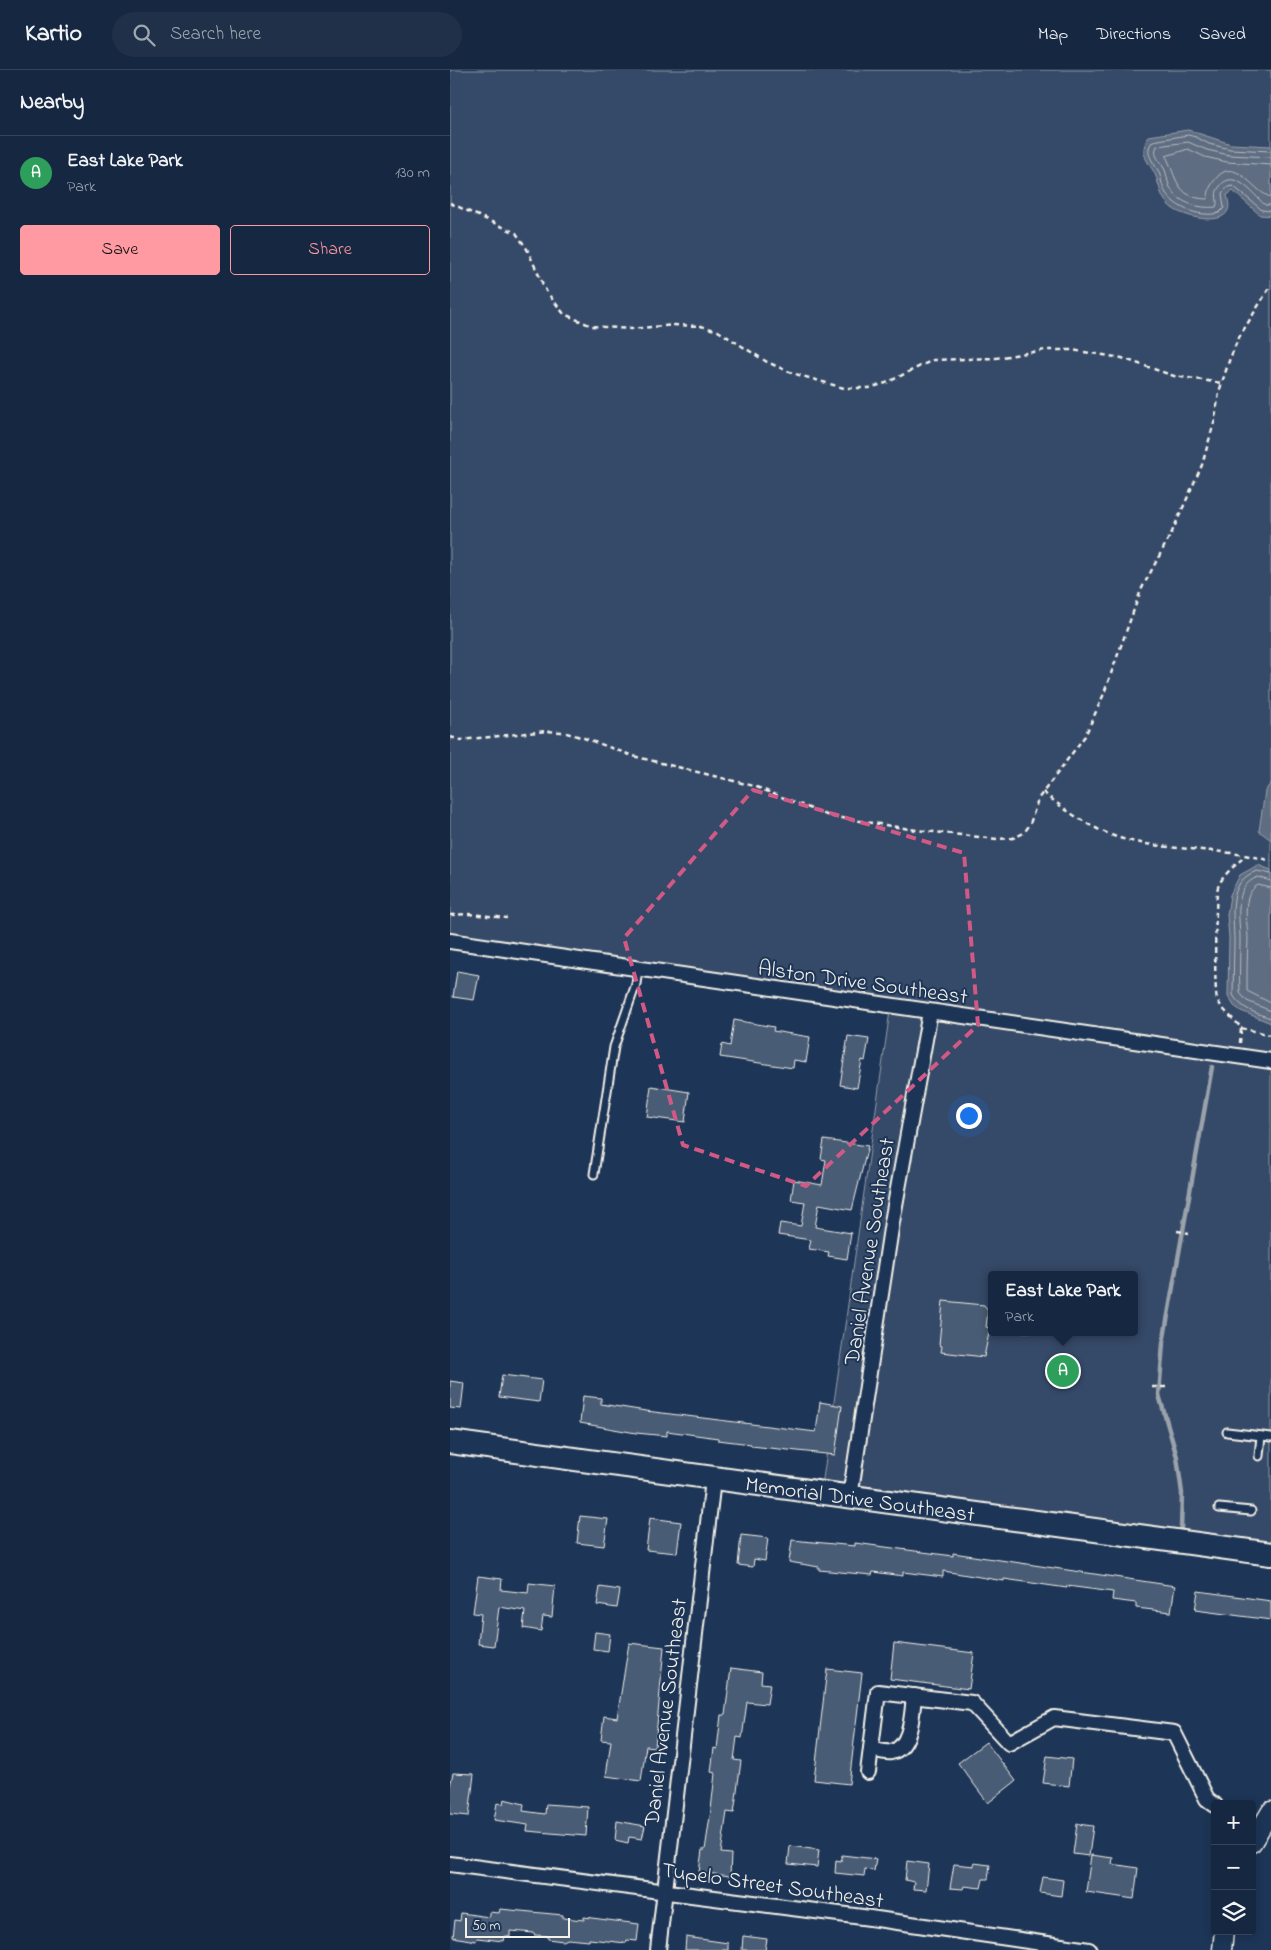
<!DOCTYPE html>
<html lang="en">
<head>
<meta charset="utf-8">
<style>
	:root { --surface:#162841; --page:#1f3048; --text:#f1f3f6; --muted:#9ea6b1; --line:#35445a; --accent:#ff9aa2 }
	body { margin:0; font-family:"Indie Flower",sans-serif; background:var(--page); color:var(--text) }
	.controls { position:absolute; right:15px; bottom:15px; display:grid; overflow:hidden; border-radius:5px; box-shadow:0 2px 8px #0003 }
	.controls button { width:45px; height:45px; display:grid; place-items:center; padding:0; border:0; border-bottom:1px solid var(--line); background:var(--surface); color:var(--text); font:25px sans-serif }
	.scale { position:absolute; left:15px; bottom:12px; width:105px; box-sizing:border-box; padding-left:5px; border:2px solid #f4f1e8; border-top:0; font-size:14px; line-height:18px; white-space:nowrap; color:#f4f1e8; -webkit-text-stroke:4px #1d3557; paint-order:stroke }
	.you { position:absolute; left:518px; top:1045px; width:18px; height:18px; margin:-12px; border:4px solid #fff; border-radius:50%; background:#1a73e8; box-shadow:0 0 0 8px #1a73e833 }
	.badge { display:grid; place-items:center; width:32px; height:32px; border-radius:50%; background:var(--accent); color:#fff; font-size:16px; font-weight:700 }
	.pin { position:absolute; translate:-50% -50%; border:2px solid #fff; box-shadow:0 1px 5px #0006 }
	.popup { position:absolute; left:538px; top:1201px; width:150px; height:65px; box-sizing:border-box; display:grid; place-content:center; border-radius:5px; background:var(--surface); filter:drop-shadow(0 1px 4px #0005); font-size:16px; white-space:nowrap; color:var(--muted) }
	.popup b { font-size:19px; color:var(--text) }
	.popup::after { content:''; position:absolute; left:50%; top:100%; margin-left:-10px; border:10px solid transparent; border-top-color:var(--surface) }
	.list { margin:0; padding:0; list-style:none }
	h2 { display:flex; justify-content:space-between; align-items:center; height:65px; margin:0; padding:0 20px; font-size:21px }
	h2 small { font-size:16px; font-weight:400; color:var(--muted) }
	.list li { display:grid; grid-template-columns:32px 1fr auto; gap:15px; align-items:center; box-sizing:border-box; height:75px; padding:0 20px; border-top:1px solid var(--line) }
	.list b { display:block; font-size:19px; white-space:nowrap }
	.list p { margin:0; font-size:16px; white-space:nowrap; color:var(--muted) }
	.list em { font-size:16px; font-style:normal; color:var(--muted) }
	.actions { display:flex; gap:10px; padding:15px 20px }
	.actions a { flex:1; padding:11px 0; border:1px solid var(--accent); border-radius:5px; text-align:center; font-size:18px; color:var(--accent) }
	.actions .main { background:var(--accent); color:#111 }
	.icon { flex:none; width:28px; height:28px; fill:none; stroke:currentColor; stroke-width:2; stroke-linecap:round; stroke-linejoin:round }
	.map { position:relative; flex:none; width:821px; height:1880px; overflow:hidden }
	header { display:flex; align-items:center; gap:30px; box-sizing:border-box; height:70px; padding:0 25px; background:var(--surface); border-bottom:1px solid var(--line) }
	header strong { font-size:24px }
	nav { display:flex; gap:28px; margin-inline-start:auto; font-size:18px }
	.search { width:350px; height:45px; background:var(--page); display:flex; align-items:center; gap:12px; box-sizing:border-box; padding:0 18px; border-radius:28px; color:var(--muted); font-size:19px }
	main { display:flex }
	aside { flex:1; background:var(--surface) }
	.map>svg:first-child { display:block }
	.green { fill:#354a67; stroke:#949ea8; fill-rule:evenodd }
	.water { fill:#5e6d82; stroke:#9aa2ab }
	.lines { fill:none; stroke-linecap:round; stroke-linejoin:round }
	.shore { stroke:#b8bcbf; stroke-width:1 }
	.stream { stroke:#9aa2ab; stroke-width:4.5 }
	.building { fill:#485b74; stroke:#f4f1e8 }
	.service-casing { stroke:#f4f1e8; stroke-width:11 }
	.minor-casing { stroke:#f4f1e8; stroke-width:18 }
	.tertiary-casing { stroke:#f4f1e8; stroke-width:21 }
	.primary-casing { stroke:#f4f1e8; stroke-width:26 }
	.path { stroke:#f4f1e8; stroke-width:2.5; stroke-dasharray:5 4; stroke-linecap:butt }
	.service { stroke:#1d3557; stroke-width:7 }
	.minor { stroke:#1d3557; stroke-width:14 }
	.tertiary { stroke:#1d3557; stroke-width:18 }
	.primary { stroke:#1d3557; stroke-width:22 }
	.marked { fill:none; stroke:#d15985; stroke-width:4; stroke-dasharray:10 6; stroke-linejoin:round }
	.labels { text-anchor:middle; stroke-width:4; stroke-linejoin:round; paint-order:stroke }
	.street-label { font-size:22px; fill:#f4f1e8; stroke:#1d3557 }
</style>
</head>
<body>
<header>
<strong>Kartio</strong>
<div class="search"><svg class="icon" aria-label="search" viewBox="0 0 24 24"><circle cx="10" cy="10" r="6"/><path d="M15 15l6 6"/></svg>Search here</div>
<nav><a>Map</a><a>Directions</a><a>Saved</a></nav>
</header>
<main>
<aside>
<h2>Nearby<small></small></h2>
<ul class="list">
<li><span class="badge" style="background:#2e9e5b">A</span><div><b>East Lake Park</b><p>Park</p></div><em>130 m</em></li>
</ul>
<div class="actions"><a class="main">Save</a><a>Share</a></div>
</aside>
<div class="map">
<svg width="821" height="1880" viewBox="0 0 821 1880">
	<rect width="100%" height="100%" fill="#1d3557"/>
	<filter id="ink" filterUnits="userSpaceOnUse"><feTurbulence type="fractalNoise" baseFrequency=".02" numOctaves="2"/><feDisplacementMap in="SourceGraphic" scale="10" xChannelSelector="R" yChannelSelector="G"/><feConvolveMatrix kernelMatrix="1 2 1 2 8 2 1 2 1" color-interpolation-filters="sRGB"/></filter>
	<g filter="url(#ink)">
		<path class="green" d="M0,0H821V1488L370,1430L441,934L0,864ZM542,1205H684V1262H542Z"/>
		<g class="water">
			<path d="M738,60L781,74L821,76V146L810,145L783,121L777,125C778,130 780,136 778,140C772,157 732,146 722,138C710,129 710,116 705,104C697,89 688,84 699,66Z"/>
			<polygon points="821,713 821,770 809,761 815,721"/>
			<polygon points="808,795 821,800 821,953 791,941 784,936 778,926 779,867 777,845 780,825 790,805"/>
		</g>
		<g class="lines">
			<g class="shore">
				<path d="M821,81L780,79L759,74L746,67L738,65L703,71C693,82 703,91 709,102C711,107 711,112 713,117C720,137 749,148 769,143L774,138L772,123L778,117L783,116L812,140L821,141"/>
				<path d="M821,87L779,85L757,80L738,72L707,76C702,85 711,92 715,100C717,105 717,110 719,115C726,133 749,139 766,137C769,132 764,125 768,119C782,95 803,124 815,135H821"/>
				<path d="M821,95L777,92L755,87L738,79L716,86C727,108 726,128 757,129C759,125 758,119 762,114C784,79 802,123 821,127"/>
				<path d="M821,804L807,801C776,811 784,846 784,871C784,889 783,907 783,925C791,939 807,944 821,948"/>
				<path d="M821,811L808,807C782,816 790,849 790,869C790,887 789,905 790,923L797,931L821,941"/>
				<path d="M821,818L808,815C790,825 798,853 798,870C797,887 797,904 797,921L821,933"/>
			</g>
			<polyline class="stream" points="731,1460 732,1423 727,1387 709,1325 713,1273 762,997"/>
		</g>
		<g class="building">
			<polygon points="7,901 29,905 24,930 3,927"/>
			<polygon points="284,950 324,957 323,961 360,967 356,992 344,990 343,998 270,987 272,974 280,976"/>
			<polygon points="398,966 419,969 415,991 412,990 407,1018 390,1015"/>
			<polygon points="201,1016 239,1022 235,1052 197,1047"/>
			<polygon points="374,1070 418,1076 402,1140 369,1134 365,1157 401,1163 397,1189 378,1186 379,1182 359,1179 361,1170 328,1165 330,1153 351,1156 355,1132 341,1130 344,1110 372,1115 376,1090 371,1089"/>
			<polygon points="493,1231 534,1235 538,1240 536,1257 540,1258 534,1287 491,1282 492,1276 489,1275"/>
			<polygon points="52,1305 92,1310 89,1332 49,1327"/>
			<polygon points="0,1311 14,1313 11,1339 0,1338"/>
			<polygon points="133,1326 151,1328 151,1334 196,1341 366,1362 370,1332 392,1336 385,1385 301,1376 301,1374 268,1370 268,1368 217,1361 217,1366 186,1363 130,1353"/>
			<polygon points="130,1446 158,1449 154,1476 127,1473"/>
			<polygon points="200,1448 231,1452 227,1483 196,1480"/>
			<polygon points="291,1465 318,1468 315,1491 304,1489 303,1497 288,1495"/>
			<polygon points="342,1470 405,1476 405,1473 503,1486 503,1483 725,1516 721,1542 686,1538 686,1533 662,1530 663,1522 617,1516 617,1518 554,1509 554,1511 493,1501 493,1507 453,1502 453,1506 423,1502 422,1505 369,1500 369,1497 339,1492"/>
			<polygon points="28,1506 52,1509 51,1520 78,1523 79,1513 105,1516 102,1547 93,1546 91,1561 73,1558 75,1541 49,1537 44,1576 28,1574 31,1544 23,1543"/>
			<polygon points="150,1517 170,1520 167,1538 147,1535"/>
			<polygon points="748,1521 821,1531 821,1550 745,1540"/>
			<polygon points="145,1562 160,1564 158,1581 143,1579"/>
			<polygon points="179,1573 214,1577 205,1677 196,1676 191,1711 156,1706 161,1671 151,1670 154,1646 167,1648"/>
			<polygon points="444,1573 524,1583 519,1619 440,1609"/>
			<polygon points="281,1598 312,1602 311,1613 320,1614 317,1634 297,1632 292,1668 287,1667 284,1690 291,1691 289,1706 284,1743 277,1742 271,1783 281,1784 280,1806 249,1802 252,1780 255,1780 261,1740 265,1703 261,1702 264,1678 267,1679 271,1645 275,1645"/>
			<polygon points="377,1599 412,1603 399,1714 364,1710"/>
			<polygon points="536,1672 566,1711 538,1733 508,1693"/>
			<polygon points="597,1686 622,1689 619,1716 593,1713"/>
			<polygon points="3,1703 24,1704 19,1746 0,1744 0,1716"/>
			<polygon points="54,1729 74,1734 73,1741 95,1744 96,1734 138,1737 136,1766 77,1761 78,1755 44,1750 47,1733 53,1734"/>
			<polygon points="167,1751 195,1756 192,1769 179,1767 178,1773 165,1770"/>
			<polygon points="627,1754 643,1756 639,1786 623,1784"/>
			<polygon points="340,1776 369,1780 367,1797 338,1794"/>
			<polygon points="392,1785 426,1789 424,1801 415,1799 414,1806 385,1803 386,1790 391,1791"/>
			<polygon points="641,1785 663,1788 662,1794 688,1798 684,1829 636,1822"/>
			<polygon points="457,1791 479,1794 476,1820 463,1819 464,1812 455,1810"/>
			<polygon points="524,1793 540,1795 538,1809 533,1809 531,1818 514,1816 513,1819 500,1818 504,1794 524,1796"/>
			<polygon points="593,1807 613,1810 611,1826 590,1823"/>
			<polygon points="50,1839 113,1845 113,1848 134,1850 134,1847 189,1854 187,1871 177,1870 176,1873 139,1869 139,1871 118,1869 113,1871 98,1869 98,1866 84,1865 84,1863 60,1861 60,1867 54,1866 53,1871 27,1868 26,1871 3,1867 5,1850 10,1851 11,1843 39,1847 39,1842 49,1843"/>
			<polygon points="293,1866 317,1869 315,1880 292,1880"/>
			<polygon points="236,1867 278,1873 278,1880 235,1880"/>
		</g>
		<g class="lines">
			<defs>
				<g id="service">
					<polyline points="144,1104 164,977 186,914 188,900"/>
					<polyline points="777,1362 821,1367"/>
					<polyline points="809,1386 811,1366"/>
					<polyline points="769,1438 801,1441"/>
				</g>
				<g id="minor">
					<polyline points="0,871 821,991"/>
					<polyline points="400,1427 442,1152 480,942"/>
					<path d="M421,1679C426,1680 435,1683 441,1682C462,1678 462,1642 464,1626"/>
					<polyline points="418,1702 428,1622 522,1633 559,1673 604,1648 724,1663 757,1729 765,1735"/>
					<polyline points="0,1794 420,1848 639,1880"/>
					<polyline points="208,1880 263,1410"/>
				</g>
				<g id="tertiary">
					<polyline points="802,1773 821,1741"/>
					<polyline points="772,1880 774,1861"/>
				</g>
				<g id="primary">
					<path id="s1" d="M0,1372L821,1484"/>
				</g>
			</defs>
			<use href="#service" class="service-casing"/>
			<use href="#minor" class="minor-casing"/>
			<use href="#tertiary" class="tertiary-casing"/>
			<use href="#primary" class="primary-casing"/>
			<g class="path">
				<polyline points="0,133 66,163 77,179 96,221 114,244 142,256 180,259 224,255 251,256 268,261 317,292 342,303 394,318 419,318 436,313 483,290 546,288 595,280 622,280 672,288 724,306 772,313"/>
				<polyline points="0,667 11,670 96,661 113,662 134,668 183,686 304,716 379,746 466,760 547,769 563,768 574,763 580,754 588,729 635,666 653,626 691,520 722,462 752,395 765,349 769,322 779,291 788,269 821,215"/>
				<path d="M593,722C617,742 643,760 673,769C721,782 773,777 821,791"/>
				<polyline points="0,845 19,844 57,848"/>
				<polyline points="791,958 821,965"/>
				<path d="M790,973L791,958C784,948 772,941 767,929C764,923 765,826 768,817C773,804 786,795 796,785"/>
				<polyline points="727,1161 739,1163"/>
				<polyline points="702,1317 716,1317"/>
			</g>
			<use href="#service" class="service"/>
			<use href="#minor" class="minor"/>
			<use href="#tertiary" class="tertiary"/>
			<use href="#primary" class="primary"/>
		</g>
	</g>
	<path class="marked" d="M303,720L514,783L528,955L356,1116L233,1075L174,868Z"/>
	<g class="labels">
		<g class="street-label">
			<text transform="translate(413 911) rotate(8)" y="8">Alston Drive Southeast</text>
			<text transform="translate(418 1181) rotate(-81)" y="8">Daniel Avenue Southeast</text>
			<text dy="8" stroke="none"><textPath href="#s1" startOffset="414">Memorial Drive Southeast</textPath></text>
			<text transform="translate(214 1642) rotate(-83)" y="8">Daniel Avenue Southeast</text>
			<text transform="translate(323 1814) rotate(8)" y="8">Tupelo Street Southeast</text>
		</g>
	</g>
</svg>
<div class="controls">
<button>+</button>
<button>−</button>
<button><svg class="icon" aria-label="layers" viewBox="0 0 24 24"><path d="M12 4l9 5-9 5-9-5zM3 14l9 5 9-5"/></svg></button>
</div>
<div class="scale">50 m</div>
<div class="you"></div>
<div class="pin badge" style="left:613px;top:1301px;background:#2e9e5b">A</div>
<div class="popup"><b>East Lake Park</b>Park</div>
</div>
</main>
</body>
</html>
